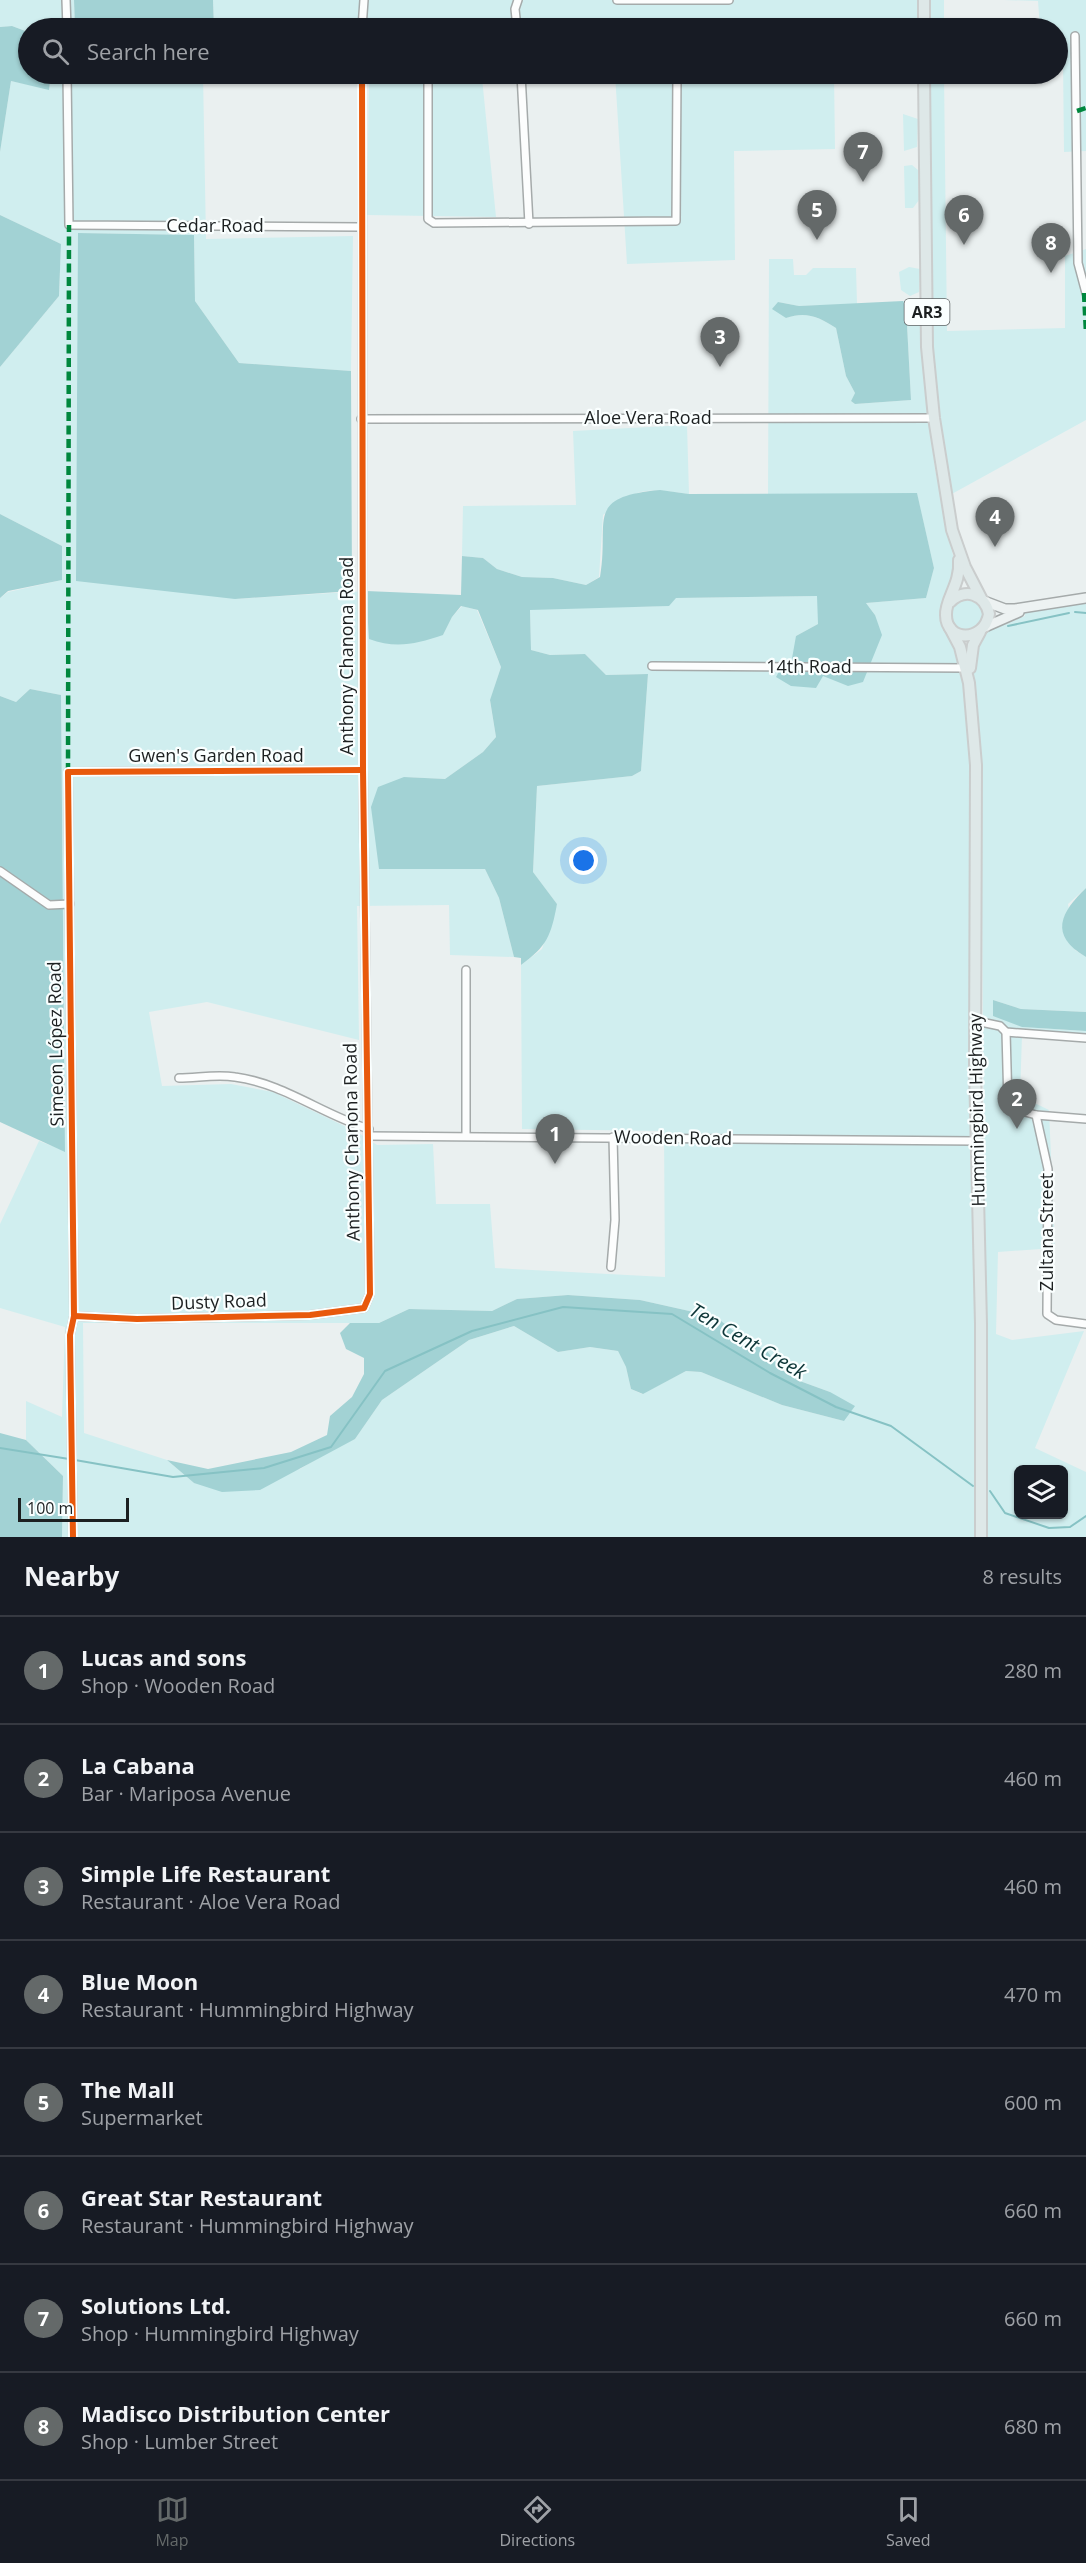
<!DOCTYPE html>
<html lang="en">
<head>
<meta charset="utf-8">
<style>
	:root { --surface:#171b24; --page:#242831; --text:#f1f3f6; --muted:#9ea1a6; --line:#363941; --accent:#646969 }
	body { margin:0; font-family:"Open Sans",sans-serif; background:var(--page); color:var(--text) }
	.controls { position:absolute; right:18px; bottom:18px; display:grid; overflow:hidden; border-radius:9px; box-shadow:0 2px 4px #0004 }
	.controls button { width:54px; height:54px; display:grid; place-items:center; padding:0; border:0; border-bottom:2px solid var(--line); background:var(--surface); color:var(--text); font:30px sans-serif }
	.scale { position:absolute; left:18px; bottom:15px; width:111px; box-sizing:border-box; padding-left:6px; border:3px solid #1c2021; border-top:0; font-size:16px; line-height:21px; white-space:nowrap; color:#1c2021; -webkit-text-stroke:4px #faffff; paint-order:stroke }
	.you { position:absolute; left:584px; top:861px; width:21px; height:21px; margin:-15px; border:4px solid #fff; border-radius:50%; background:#1a73e8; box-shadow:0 0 0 9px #1a73e833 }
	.badge { display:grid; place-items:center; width:39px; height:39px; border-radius:50%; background:var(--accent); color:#fff; font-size:20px; font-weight:700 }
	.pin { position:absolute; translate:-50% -50px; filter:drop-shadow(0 2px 3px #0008) }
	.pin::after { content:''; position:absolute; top:32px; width:21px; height:18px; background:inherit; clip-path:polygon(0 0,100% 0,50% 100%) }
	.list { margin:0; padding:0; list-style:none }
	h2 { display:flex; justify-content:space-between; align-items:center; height:78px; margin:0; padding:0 24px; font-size:26px }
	h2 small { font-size:20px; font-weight:400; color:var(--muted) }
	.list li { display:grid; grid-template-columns:39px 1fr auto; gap:18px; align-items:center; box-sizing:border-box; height:108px; padding:0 24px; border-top:2px solid var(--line) }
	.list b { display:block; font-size:22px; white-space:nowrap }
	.list p { margin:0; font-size:20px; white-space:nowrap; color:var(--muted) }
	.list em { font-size:20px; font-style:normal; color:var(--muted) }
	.icon { flex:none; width:33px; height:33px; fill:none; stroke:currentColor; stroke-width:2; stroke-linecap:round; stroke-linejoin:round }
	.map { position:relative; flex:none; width:1086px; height:1537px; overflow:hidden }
	.search { position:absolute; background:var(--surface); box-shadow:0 2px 4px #0004; left:18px; right:18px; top:18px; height:66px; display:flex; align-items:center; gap:15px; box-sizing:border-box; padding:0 21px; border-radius:33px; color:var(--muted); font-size:22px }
	.sheet { height:942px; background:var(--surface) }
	nav { display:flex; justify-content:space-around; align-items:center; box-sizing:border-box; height:84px; border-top:2px solid var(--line); background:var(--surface); font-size:16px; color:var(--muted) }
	nav a { display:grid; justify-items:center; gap:3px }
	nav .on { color:var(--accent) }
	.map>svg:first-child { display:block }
	.green { fill:#d0eeef; fill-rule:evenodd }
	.forest { fill:#a2d2d4 }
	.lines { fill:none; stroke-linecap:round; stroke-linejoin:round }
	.stream { stroke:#86c2c4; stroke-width:2 }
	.street-casing { stroke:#a5aaaa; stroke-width:10 }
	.secondary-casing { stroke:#a5aaaa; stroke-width:12 }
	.primary-casing { stroke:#cacdcd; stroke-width:14 }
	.street { stroke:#fcfdfd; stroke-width:7 }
	.secondary { stroke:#edf2f2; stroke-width:9 }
	.primary { stroke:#dee8e8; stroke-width:10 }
	.quiet { stroke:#00873e; stroke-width:4.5; stroke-dasharray:9 4.5; stroke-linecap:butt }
	.cycleway-casing { stroke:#faffff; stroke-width:10 }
	.cycleway { stroke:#e8590c; stroke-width:6 }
	.labels { text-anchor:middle; stroke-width:4.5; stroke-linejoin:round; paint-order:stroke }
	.shield { fill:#faffff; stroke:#5f6364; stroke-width:1.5 }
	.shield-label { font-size:16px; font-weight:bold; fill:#1c2021 }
	.street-label { font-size:18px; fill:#1c2021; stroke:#faffff }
	.water-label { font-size:20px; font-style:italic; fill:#0d3638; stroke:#faffff }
</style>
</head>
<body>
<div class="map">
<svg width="1086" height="1537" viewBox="0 0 1086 1537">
	<rect width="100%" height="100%" fill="#eaf0f0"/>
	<g class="green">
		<polygon points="0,0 74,0 75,28 28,28 28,32 12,26 0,27"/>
		<polygon points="213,0 918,0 918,28 214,28"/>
		<polygon points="930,0 944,0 944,28 929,28"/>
		<polygon points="1004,0 1086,0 1086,151 1064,152 1063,61 1058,60 1058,28 1040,28 1038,1"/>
		<path d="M51,74H203L206,239L353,236L351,371L239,363L195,301L194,235L78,233L235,599L366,591L443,635L452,617L462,606L477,610L501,667L490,701L496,737L483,752L445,779L404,777L379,869H485L499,898L514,957L450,955L449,905L357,906L359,1040L207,1002L149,1012L162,1086L231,1084L273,1092L357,1132L377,1145L433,1144L436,1204H490L495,1268L665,1277L664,1131L522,1129L521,965L542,949L557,904L533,872L537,786L632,776L641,771L648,674L606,675L585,654L550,655L531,650L530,609L668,606L675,598L818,596V624L796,636L823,676L875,615L866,603L926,598L934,568L917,494H768L769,259H793L794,275H806L813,268H856L857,304L799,306L778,302L786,318C806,311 819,317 836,328L846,376L855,393L851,401L855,404L911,400L906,306L903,301L912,300L921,304L924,368L935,469L955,565L949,592L942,601L939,615L962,665L969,720L976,1101L977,1537H62L63,1476L26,1440V1401L62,1417L65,1327L0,1308V1224L39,1141L65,1151L61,695L30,689L16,702L0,696V598L8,592L62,580V546L0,514V367L59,296L61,244L0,215V152L11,81L49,89ZM568,1295L640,1300L716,1317L744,1339L767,1351L780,1368L797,1380L830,1392L844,1421L782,1405L701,1372L686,1371L642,1394L631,1389L626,1367L618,1351L590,1347L558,1352L514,1326L469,1340L382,1400L355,1439L338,1446L300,1469L194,1483L167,1460L84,1433L83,1323H379L409,1309L492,1311L517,1299Z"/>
		<polygon points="369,74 576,74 482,78 496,217 367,215"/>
		<polygon points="615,74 834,74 835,149 734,151 735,260 627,264"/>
		<polygon points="929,74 944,74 947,331 1065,328 1065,256 1086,249 1086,420 950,495 934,367 932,323"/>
		<polygon points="903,114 918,119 917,147 904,151"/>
		<polygon points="912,165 918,170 919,200 913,208 905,208 904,166"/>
		<polygon points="909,267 920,269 919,292 910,296 901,290 899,272"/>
		<path d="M687,425L689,494C643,488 639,487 603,515L599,577L586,585L553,578L522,577L497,569L483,558L462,556L463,506L576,505L573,431Z"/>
		<path d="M1086,596V888L1068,904L1075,950L1086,957V1012L1021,1009L993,1000L1022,1027L1086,1031V1040L1022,1035L1020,1096L1049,1110L1055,1248L998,1252L996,1334L1012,1340L1084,1331L1035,1448L1086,1472V1537H987L981,781L973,661L981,638L987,632L1025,616L1024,606ZM1018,1470H1064V1514H1018Z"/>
		<circle cx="967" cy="614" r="16"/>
	</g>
	<g class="forest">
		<polygon points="74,0 213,0 214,28 75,28"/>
		<polygon points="12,26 28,32 28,74 51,74 49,90 11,81 0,152 0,27"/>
		<polygon points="0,215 61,244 59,296 0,367"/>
		<polygon points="78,233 194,235 195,301 239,363 351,371 352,591 235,599 76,581"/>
		<path d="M903,301L906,306L911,400L855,404L851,401L855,393L846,376L836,328C819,317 806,311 786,318L772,309L778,302L799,306Z"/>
		<path d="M660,490L689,494L917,493L934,568L926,598L866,603L875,615L882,635L863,682L848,686L823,676L816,688L791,686L776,677L782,666L791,664L796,636L818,624L817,596L676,598L669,606L530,610L531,650L550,655L585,654L606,675L648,674L641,771L632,776L537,786L533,872L557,904C551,936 547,946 521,965V958L514,957L499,898L485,869H379L371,807L378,787L404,777L445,779L483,752L496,737L490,700L501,667L478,610L461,606L452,617L443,635C416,644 396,649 369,639L366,591L461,595L462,556L483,558L497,569L522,577L553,578L586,585L600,577C610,520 583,497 660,490Z"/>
		<polygon points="0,514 62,546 62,580 8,591 0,598"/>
		<polygon points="30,689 61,695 65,1152 0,1122 0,696 16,702"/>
		<path d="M1086,888V957C1048,935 1061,912 1086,888Z"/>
		<polygon points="993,1000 1021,1009 1086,1012 1086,1031 1022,1027 993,1016"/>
		<polygon points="568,1295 640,1300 716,1317 744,1339 767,1351 780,1368 797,1380 830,1392 855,1406 844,1421 782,1405 701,1372 686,1371 643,1394 631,1389 626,1367 618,1351 590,1347 558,1352 514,1326 469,1340 382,1400 355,1439 260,1490 222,1492 194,1483 167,1460 208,1469 291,1452 327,1435 330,1416 352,1397 364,1374 364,1358 346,1349 340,1333 350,1323 379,1323 409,1309 492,1311 517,1299"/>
		<polygon points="0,1433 26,1440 63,1476 62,1537 0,1537"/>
	</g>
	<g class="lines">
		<g class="stream">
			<polyline points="1075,612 1086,613"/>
			<polyline points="1008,626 1069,613"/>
			<polyline points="0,1448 69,1459"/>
			<polyline points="75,1460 173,1477 264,1468 331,1447 385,1371 472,1331 563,1307 672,1314 770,1373 836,1407 891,1426 973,1486"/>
			<polyline points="990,1491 1005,1513 1049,1528 1070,1527 1086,1516"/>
		</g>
		<defs>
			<g id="street">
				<polyline points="66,0 67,28"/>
				<polyline points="617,0 729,0"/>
				<polyline points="362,28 364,0"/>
				<polyline points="517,28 515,9 518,0"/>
				<polyline points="1075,36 1078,263 1086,293"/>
				<polyline points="67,74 69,225 360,227"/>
				<polyline points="428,74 428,219 434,223 676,221 677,74"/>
				<polyline points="521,74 529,224"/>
				<polyline points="361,419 934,418"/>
				<polyline points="652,666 966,668"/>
				<polyline points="0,871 49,905 70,904"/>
				<polyline points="466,970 466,1136"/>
				<polyline points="976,1021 1000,1026 1006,1032 1086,1038"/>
				<polyline points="1006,1032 1008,1104 1011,1108 1036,1115 1086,1119"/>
				<path d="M179,1078C197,1078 216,1074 235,1077C283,1083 323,1115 369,1129"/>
				<polyline points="1036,1115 1048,1169 1047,1314 1056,1320 1086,1324"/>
				<polyline points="369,1136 976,1141"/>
				<polyline points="611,1267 615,1220 613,1137"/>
				<polyline points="74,1316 137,1319 310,1315 364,1308 370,1294 363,770 362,74"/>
				<polyline points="73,1537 70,1335 74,1316 68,772 363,770"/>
			</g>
			<g id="secondary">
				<polyline points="984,601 1005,609 1015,609 1086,598"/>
				<polyline points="985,627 1019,612"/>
			</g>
			<g id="primary">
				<polyline points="924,28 924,0"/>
				<polyline points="924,74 927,347 934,418 952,530 965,567 981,598"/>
				<path d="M950,602C965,587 985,594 989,614C984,643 946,642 946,615C945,599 961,584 959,560"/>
				<polyline points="950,628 960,647 969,683 976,765 975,1068 981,1324 981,1537"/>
				<polyline points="970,668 973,645 980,632"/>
			</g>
		</defs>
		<use href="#street" class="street-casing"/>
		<use href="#secondary" class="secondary-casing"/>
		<use href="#primary" class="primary-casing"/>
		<use href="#street" class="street"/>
		<use href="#secondary" class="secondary"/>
		<use href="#primary" class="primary"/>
		<g class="quiet">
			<polyline points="1077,111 1086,108"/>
			<polyline points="1084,293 1086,333"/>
			<polyline points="68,772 69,225"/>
		</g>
		<defs>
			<g id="cycleway">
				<polyline points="74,1316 137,1319 310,1315 364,1308 370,1294 363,770 362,74"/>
				<polyline points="73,1537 70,1335 74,1316 68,772 363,770"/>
			</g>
		</defs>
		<use href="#cycleway" class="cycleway-casing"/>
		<use href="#cycleway" class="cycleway"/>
	</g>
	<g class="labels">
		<rect class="shield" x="904.5" y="299" width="45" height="26" rx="4.5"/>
		<g class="shield-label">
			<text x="927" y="318">AR3</text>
		</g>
		<g class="street-label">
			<text x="215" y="232">Cedar Road</text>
			<text x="648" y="424">Aloe Vera Road</text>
			<text transform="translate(347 656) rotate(-90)" y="6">Anthony Chanona Road</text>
			<text x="809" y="673">14th Road</text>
			<text x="216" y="762">Gwen's Garden Road</text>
			<text transform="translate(56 1044) rotate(-91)" y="6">Simeon López Road</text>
			<text transform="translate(977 1110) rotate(-91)" y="6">Hummingbird Highway</text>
			<text transform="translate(673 1138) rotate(1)" y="6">Wooden Road</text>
			<text transform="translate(352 1142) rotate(-91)" y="6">Anthony Chanona Road</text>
			<text transform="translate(1047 1232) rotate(-90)" y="6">Zultana Street</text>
			<text transform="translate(219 1302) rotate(-2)" y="6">Dusty Road</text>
		</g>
		<g class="water-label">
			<text transform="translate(748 1341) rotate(30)" y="7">Ten Cent Creek</text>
		</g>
	</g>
</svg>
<div class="controls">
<button><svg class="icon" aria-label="layers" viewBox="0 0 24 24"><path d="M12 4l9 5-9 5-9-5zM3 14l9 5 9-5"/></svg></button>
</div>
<div class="scale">100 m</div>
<div class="you"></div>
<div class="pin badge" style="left:555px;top:1164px">1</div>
<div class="pin badge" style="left:1017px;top:1129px">2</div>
<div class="pin badge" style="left:720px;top:367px">3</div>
<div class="pin badge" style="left:995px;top:547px">4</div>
<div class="pin badge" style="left:817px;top:240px">5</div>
<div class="pin badge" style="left:964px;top:245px">6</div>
<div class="pin badge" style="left:863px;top:182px">7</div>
<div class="pin badge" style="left:1051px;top:273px">8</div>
<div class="search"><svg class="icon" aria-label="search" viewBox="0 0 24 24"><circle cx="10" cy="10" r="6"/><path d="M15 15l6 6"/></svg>Search here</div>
</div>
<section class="sheet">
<h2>Nearby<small>8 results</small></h2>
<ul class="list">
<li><span class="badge">1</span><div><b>Lucas and sons</b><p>Shop · Wooden Road</p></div><em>280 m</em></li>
<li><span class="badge">2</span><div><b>La Cabana</b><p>Bar · Mariposa Avenue</p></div><em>460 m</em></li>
<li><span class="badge">3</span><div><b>Simple Life Restaurant</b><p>Restaurant · Aloe Vera Road</p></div><em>460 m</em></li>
<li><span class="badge">4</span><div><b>Blue Moon</b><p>Restaurant · Hummingbird Highway</p></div><em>470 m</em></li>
<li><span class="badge">5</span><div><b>The Mall</b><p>Supermarket</p></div><em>600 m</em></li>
<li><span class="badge">6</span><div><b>Great Star Restaurant</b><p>Restaurant · Hummingbird Highway</p></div><em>660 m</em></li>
<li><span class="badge">7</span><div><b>Solutions Ltd.</b><p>Shop · Hummingbird Highway</p></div><em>660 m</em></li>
<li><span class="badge">8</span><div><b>Madisco Distribution Center</b><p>Shop · Lumber Street</p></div><em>680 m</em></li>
</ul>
</section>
<nav>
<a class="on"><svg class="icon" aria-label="map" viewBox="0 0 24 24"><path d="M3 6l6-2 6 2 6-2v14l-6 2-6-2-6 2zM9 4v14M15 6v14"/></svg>Map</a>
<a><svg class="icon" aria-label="directions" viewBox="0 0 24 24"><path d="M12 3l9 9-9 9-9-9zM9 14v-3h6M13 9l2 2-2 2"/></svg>Directions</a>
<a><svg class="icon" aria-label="saved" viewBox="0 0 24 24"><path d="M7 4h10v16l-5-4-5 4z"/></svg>Saved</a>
</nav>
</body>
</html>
